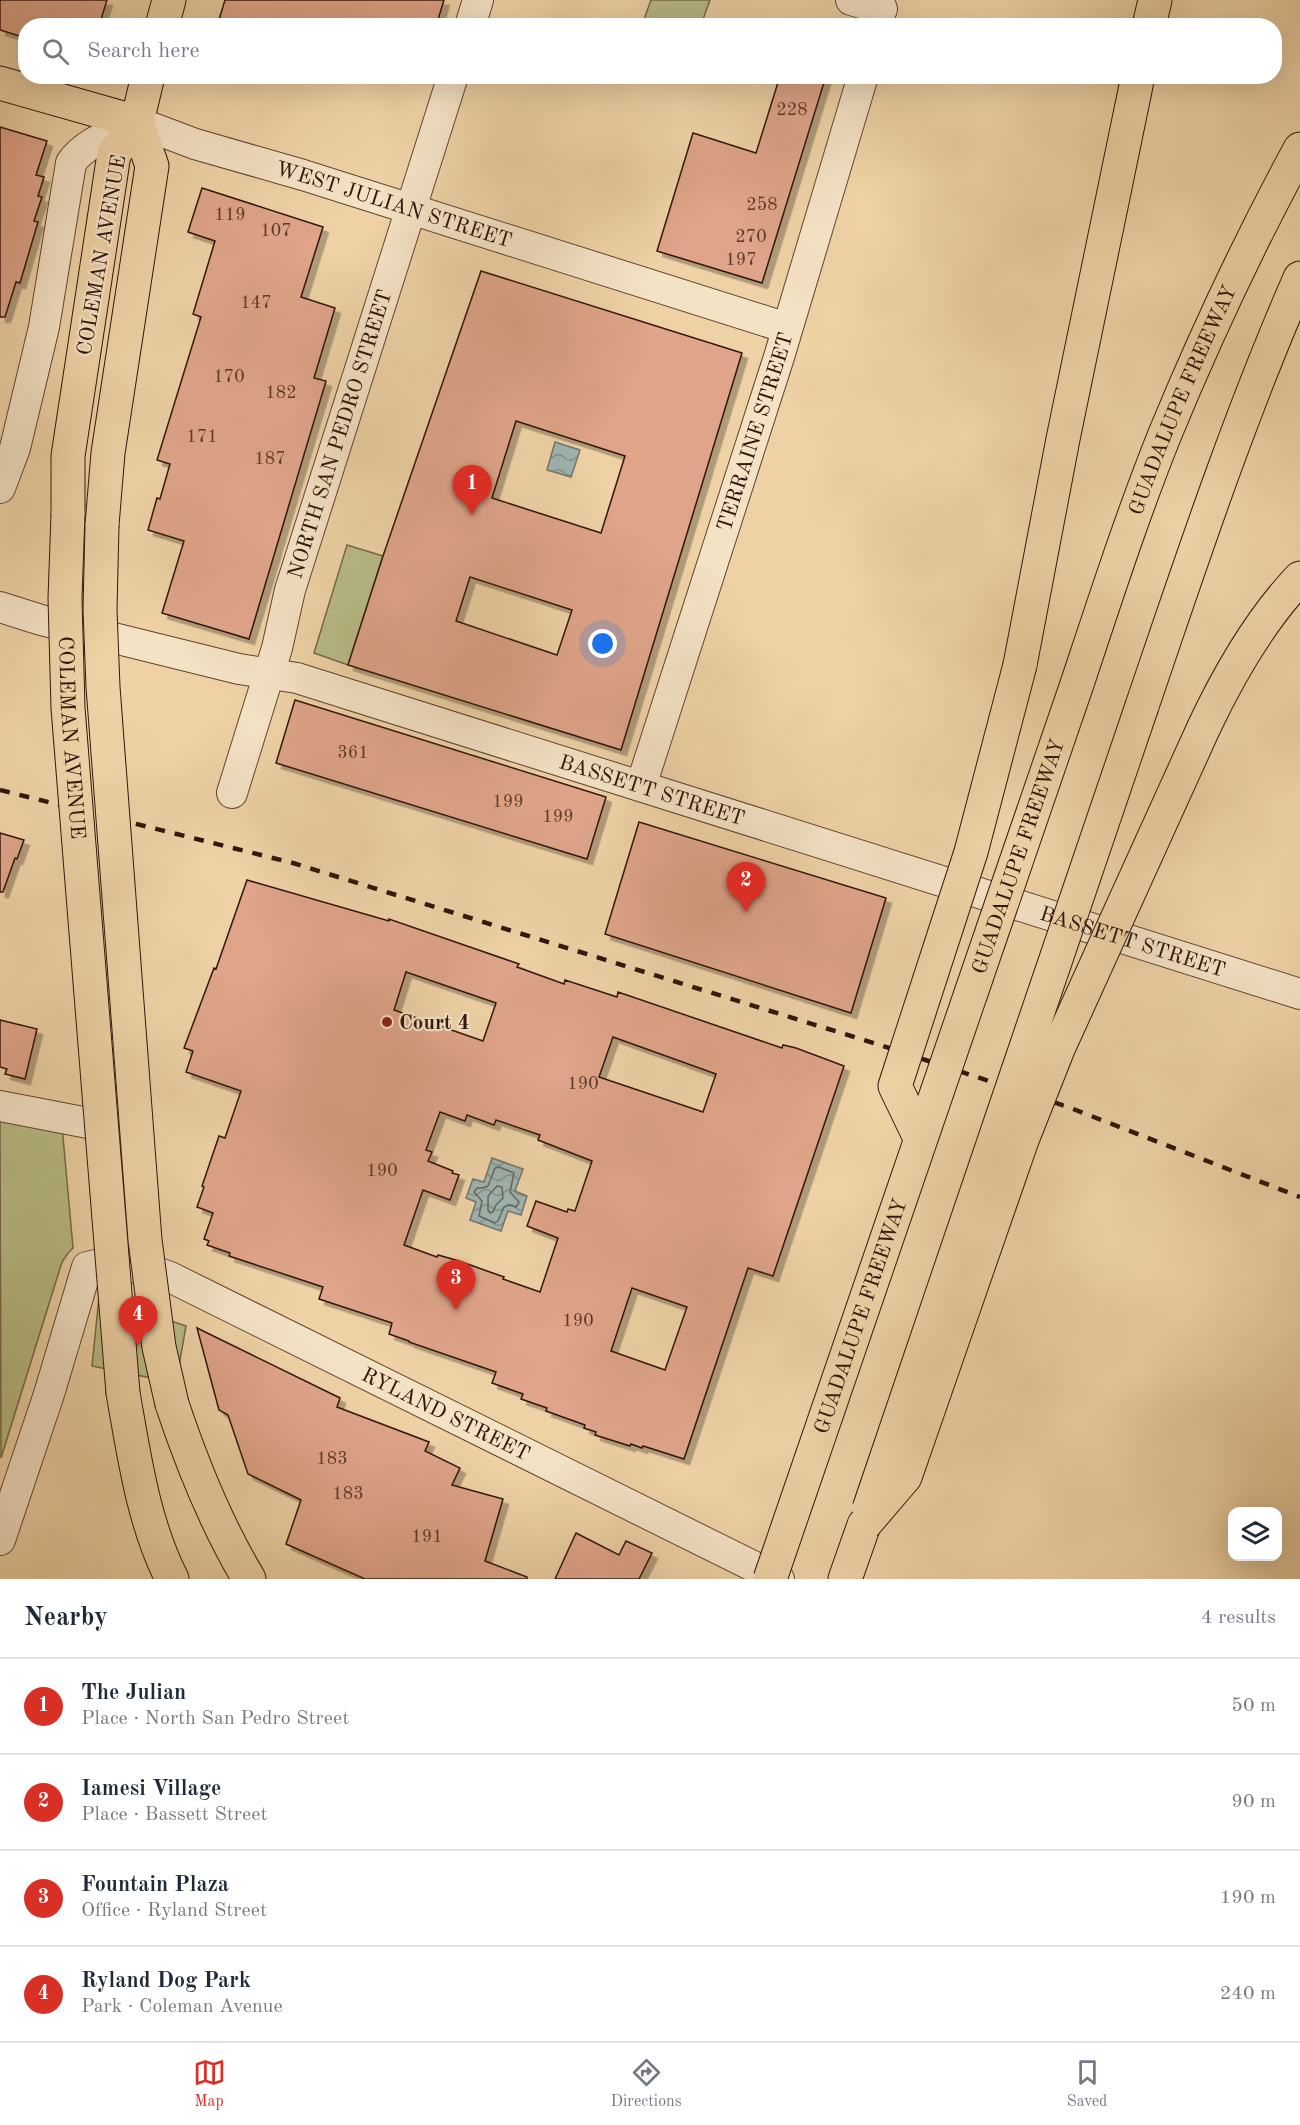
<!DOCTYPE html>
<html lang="en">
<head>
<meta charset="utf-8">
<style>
	:root { --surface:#fff; --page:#f2f2f3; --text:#1f2937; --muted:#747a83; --line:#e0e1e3; --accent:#d93025 }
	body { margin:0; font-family:"Old Standard TT",serif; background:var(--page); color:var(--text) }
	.controls { position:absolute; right:18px; bottom:18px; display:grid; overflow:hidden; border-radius:12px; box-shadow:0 6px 24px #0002 }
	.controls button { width:54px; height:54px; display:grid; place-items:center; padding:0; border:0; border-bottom:2px solid var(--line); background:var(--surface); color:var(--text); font:30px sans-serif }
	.you { position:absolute; left:603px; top:644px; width:21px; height:21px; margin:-15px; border:4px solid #fff; border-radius:50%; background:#1a73e8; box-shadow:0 0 0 9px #1a73e833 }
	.badge { display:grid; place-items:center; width:39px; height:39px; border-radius:50%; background:var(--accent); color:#fff; font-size:20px; font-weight:700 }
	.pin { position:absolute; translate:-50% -50px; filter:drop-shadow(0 2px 3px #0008) }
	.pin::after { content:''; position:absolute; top:32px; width:21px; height:18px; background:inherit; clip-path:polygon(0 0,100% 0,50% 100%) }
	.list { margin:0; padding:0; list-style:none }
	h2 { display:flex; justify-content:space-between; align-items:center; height:78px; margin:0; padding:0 24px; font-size:26px }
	h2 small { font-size:20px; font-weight:400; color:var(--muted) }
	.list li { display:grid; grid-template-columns:39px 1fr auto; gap:18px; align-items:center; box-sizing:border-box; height:96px; padding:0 24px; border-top:2px solid var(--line) }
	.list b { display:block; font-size:22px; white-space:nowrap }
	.list p { margin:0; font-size:20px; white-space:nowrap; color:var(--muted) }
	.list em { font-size:20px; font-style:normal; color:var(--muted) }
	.icon { flex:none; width:33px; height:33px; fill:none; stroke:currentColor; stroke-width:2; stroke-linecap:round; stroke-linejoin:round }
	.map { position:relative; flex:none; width:1300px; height:1579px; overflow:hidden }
	.search { position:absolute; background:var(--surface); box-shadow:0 6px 24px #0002; left:18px; right:18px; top:18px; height:66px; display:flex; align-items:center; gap:15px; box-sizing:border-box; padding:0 21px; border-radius:24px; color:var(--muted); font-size:22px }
	.sheet { height:462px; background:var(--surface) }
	nav { display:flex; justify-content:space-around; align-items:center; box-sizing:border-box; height:84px; border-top:2px solid var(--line); background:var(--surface); font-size:16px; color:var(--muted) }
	nav a { display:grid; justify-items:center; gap:3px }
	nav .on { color:var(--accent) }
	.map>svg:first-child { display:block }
	.green { fill:#b8bc87; stroke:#746848; stroke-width:1.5 }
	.water { fill:url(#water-waves); stroke:#72756f; stroke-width:1.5 }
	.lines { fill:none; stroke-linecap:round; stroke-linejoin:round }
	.shore { stroke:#68655e; stroke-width:1.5 }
	.building { fill:#dfa489; stroke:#31150a; stroke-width:1.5; fill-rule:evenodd; filter:url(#shadow) }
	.minor-casing { stroke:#604431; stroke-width:32 }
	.major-casing { stroke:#31150a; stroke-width:35 }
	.highway-casing { stroke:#31150a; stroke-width:35 }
	.minor { stroke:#f4e2c5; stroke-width:30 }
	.major { stroke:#eed2a6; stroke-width:33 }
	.highway { stroke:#eed2a6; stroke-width:33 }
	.rail { stroke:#31150a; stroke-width:4.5; stroke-dasharray:10 10; stroke-linecap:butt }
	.major-bridge-casing { stroke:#31150a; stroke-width:35; stroke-linecap:butt }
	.highway-bridge-casing { stroke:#31150a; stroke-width:35; stroke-linecap:butt }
	.major-bridge { stroke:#eed2a6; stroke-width:33 }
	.highway-bridge { stroke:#eed2a6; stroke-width:33 }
	.poi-dot { fill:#8f2418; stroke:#f4e2c5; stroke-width:2 }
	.labels { text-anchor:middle; stroke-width:4.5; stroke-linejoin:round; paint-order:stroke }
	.number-label { font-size:18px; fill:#5c392a }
	.street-label { font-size:21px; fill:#31150a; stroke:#f4e2c5 }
	.poi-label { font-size:21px; font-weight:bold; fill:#31150a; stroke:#f4e2c5; text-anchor:start }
</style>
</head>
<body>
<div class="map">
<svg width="1300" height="1579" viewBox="0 0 1300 1579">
	<defs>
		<pattern id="water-waves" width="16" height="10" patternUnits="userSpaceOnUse" patternTransform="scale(1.5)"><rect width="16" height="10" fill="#9eb5b2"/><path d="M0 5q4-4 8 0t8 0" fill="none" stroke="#81928f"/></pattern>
		<filter id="shadow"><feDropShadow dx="5.5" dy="5.5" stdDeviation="0" flood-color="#0004"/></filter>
	</defs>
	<rect width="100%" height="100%" fill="#eed2a6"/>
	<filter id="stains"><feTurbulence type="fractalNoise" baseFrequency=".00333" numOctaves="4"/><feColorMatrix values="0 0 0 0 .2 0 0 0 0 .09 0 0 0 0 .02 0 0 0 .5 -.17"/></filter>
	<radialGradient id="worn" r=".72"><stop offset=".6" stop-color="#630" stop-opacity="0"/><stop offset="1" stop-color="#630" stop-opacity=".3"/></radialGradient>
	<g class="green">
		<polygon points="651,0 710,0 701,25 666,25 655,22 654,25 642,25"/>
		<polygon points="347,545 383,556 348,665 314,653"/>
		<polygon points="0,1117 62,1126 73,1248 68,1253 62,1262 1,1458"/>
		<polygon points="99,1297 186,1326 176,1383 92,1366"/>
	</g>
	<g class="water">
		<polygon points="555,442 580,450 571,477 547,470"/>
		<polygon points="492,1158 523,1169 515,1191 527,1196 521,1215 508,1211 501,1231 470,1220 476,1202 466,1198 473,1179 484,1182"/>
	</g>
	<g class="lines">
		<g class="shore">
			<polygon points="499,1167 514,1173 510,1192 519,1202 516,1207 509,1205 504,1207 498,1221 495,1223 479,1216 482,1201 474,1192 477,1188 483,1188 488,1186 495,1168"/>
			<polygon points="497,1186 502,1187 503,1198 496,1205 493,1212 490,1213 488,1210 488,1196"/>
		</g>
	</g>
	<g class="building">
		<polygon points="0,0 107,0 99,26 26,26 26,38 0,30"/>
		<polygon points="225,0 444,0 436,26 217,26"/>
		<polygon points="780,76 826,76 762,283 657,251 693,133 756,153"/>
		<polygon points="0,127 47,141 36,175 44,177 38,196 42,197 34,221 38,222 20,283 16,282 5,317 0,317"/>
		<polygon points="202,188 323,227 301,297 335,308 314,378 326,381 249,639 162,613 184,541 148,530 157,498 160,499 170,464 157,460 201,317 193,314 215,241 188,232"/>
		<path d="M481,271L742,353L621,750L348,665L383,556ZM516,421L625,456L601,533L492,498ZM470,577L572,610L557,655L456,621Z"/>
		<polygon points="295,700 606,797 587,859 276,763"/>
		<polygon points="639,822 886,898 851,1013 605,934"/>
		<polygon points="0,833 24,840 17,859 15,858 3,892 0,892"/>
		<path d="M247,880L389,921V919L519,964L517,967L564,984L565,980L617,997L618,992L782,1048L783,1045L796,1048L844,1066L773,1276L748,1268L684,1459L643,1446L642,1448L631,1444L630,1446L595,1435L596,1432L584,1428L585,1425L546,1411L547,1408L521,1399L523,1394L492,1383L496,1372L409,1342V1341L389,1334L392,1323L319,1299L323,1287L229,1256L230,1253L207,1245L209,1241L204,1239L213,1213L197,1207L204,1187L202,1186L219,1136L225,1138L241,1091L186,1072L193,1051L184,1048L214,968L216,969ZM406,972L496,1003L483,1041L394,1010ZM613,1037L716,1074L703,1112L599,1077ZM440,1112L465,1121L467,1115L494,1125L496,1120L540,1135L538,1140L592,1161L575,1211L568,1209L567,1212L536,1201L527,1226L558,1238L540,1292L503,1279L504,1277L459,1261L438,1255L437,1257L404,1245L423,1190L450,1200L459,1175L452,1173L453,1171L428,1161L432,1152L426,1150ZM632,1288L687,1307L665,1370L611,1351Z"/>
		<polygon points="0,1020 37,1029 25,1079 5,1074 7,1069 0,1067"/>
		<polygon points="197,1328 340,1398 337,1407 429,1442 425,1451 460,1468 452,1485 503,1499 485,1561 527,1577 527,1579 365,1579 286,1544 301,1500 248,1474 228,1415 219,1410"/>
		<polygon points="576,1533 619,1555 626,1541 652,1553 639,1579 555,1579"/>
	</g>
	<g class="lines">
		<defs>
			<g id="minor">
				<polyline points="851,0 882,9"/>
				<polyline points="470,26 478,0"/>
				<path id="s1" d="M0,488L15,448L44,327L71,163C85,142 114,133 137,122L195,144L303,175L787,328"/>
				<path id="s2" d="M0,607L41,620L239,669L297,678L1300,994"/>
				<path id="s3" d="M641,786L779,357L863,76"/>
				<path id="s4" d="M232,793L277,648L290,590L453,76"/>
				<polyline points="0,1106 124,1130"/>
				<path id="s5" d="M0,1540L49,1394L87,1267L109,1262L156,1272L170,1277L779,1579"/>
			</g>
			<g id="major">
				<polyline points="162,26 169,0"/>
				<polyline points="0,83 137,122"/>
				<polyline points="68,514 68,456 114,154 137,122 148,76"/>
				<polyline points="102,525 108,453 152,166 137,122"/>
				<path d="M123,1393C134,1455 143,1522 172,1579"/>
				<path d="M172,1404C192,1464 216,1524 249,1579"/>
			</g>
			<g id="highway">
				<polyline points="1149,26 1155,0"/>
				<polyline points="1020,665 1063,439 1138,76"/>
				<path id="s6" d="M1077,684C1105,600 1132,516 1165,434C1205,337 1250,241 1300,149"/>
				<path d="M1142,706C1191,562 1239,417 1300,278"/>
				<path d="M1204,727C1229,674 1259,621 1300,578"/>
				<polyline points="845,1579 864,1525"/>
			</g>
		</defs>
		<use href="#minor" class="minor-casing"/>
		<use href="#major" class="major-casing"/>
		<use href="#highway" class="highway-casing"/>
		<use href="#minor" class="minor"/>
		<use href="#major" class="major"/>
		<use href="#highway" class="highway"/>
		<polyline class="rail" points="0,790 293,863 880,1045 1068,1107 1300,1197"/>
		<defs>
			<g id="major-bridge">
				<path id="s7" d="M68,514L65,598L68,708L123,1393"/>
				<polyline points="102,525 100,610 103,687 145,1240 159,1347 172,1404"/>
			</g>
			<g id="highway-bridge">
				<polyline points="920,1138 895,1086 971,852 1020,665"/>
				<polyline points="869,1509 1142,706"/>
				<polyline points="864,1525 905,1477 1022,1140 1058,1049 1204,727"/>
				<path id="s8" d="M770,1579L1077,684"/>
			</g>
		</defs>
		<use href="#major-bridge" class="major-bridge-casing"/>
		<use href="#highway-bridge" class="highway-bridge-casing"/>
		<use href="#major-bridge" class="major-bridge"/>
		<use href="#highway-bridge" class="highway-bridge"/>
	</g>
	<circle class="poi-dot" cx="387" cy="1022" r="6"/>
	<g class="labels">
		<g class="number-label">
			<text x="792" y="115">228</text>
			<text x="762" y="210">258</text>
			<text x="230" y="220">119</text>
			<text x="276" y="236">107</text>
			<text x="751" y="242">270</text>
			<text x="741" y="265">197</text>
			<text x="256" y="308">147</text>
			<text x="229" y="382">170</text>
			<text x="281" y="398">182</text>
			<text x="202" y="442">171</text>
			<text x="270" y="464">187</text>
			<text x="353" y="758">361</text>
			<text x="508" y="807">199</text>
			<text x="558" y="822">199</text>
			<text x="583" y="1089">190</text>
			<text x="382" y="1176">190</text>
			<text x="578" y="1326">190</text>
			<text x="332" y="1464">183</text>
			<text x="348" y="1499">183</text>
			<text x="427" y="1542">191</text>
		</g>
		<g class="street-label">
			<text dy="7" stroke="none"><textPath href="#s1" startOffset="682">WEST JULIAN STREET</textPath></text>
			<text transform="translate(101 255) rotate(-80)" y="7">COLEMAN AVENUE</text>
			<text dy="7" stroke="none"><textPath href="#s6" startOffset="303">GUADALUPE FREEWAY</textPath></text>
			<text dy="7" stroke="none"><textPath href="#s3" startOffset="372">TERRAINE STREET</textPath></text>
			<text dy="7" stroke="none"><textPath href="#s4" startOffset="375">NORTH SAN PEDRO STREET</textPath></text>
			<text dy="7" stroke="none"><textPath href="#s7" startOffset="224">COLEMAN AVENUE</textPath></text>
			<text dy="7" stroke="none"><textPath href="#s2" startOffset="678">BASSETT STREET</textPath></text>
			<text dy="7" stroke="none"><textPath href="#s8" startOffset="764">GUADALUPE FREEWAY</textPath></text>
			<text dy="7" stroke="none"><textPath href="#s2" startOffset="1182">BASSETT STREET</textPath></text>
			<text dy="7" stroke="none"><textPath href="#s8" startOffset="278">GUADALUPE FREEWAY</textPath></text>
			<text dy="7" stroke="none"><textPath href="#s5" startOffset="680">RYLAND STREET</textPath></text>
		</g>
		<g class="poi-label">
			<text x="399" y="1029">Court 4</text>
		</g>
	</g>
	<rect width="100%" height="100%" filter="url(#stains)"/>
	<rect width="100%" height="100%" fill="url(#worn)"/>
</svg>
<div class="controls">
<button><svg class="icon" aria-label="layers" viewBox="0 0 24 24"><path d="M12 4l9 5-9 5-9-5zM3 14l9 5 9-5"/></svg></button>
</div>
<div class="you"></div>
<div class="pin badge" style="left:472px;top:515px">1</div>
<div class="pin badge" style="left:746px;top:912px">2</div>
<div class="pin badge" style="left:456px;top:1310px">3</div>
<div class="pin badge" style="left:138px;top:1346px">4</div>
<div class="search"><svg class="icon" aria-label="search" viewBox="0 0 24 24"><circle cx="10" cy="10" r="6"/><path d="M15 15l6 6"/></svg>Search here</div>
</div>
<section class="sheet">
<h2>Nearby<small>4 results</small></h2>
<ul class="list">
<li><span class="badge">1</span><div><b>The Julian</b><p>Place · North San Pedro Street</p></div><em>50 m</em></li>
<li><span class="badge">2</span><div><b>Iamesi Village</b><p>Place · Bassett Street</p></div><em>90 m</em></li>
<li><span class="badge">3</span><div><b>Fountain Plaza</b><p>Office · Ryland Street</p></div><em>190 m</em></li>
<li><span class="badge">4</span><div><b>Ryland Dog Park</b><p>Park · Coleman Avenue</p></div><em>240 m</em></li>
</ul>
</section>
<nav>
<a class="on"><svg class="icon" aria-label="map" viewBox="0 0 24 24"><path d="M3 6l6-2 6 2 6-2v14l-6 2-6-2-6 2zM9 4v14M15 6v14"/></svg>Map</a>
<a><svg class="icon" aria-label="directions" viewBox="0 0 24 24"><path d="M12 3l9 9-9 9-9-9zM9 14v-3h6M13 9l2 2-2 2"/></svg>Directions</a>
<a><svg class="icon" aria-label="saved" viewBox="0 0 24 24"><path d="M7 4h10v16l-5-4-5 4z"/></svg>Saved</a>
</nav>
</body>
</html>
